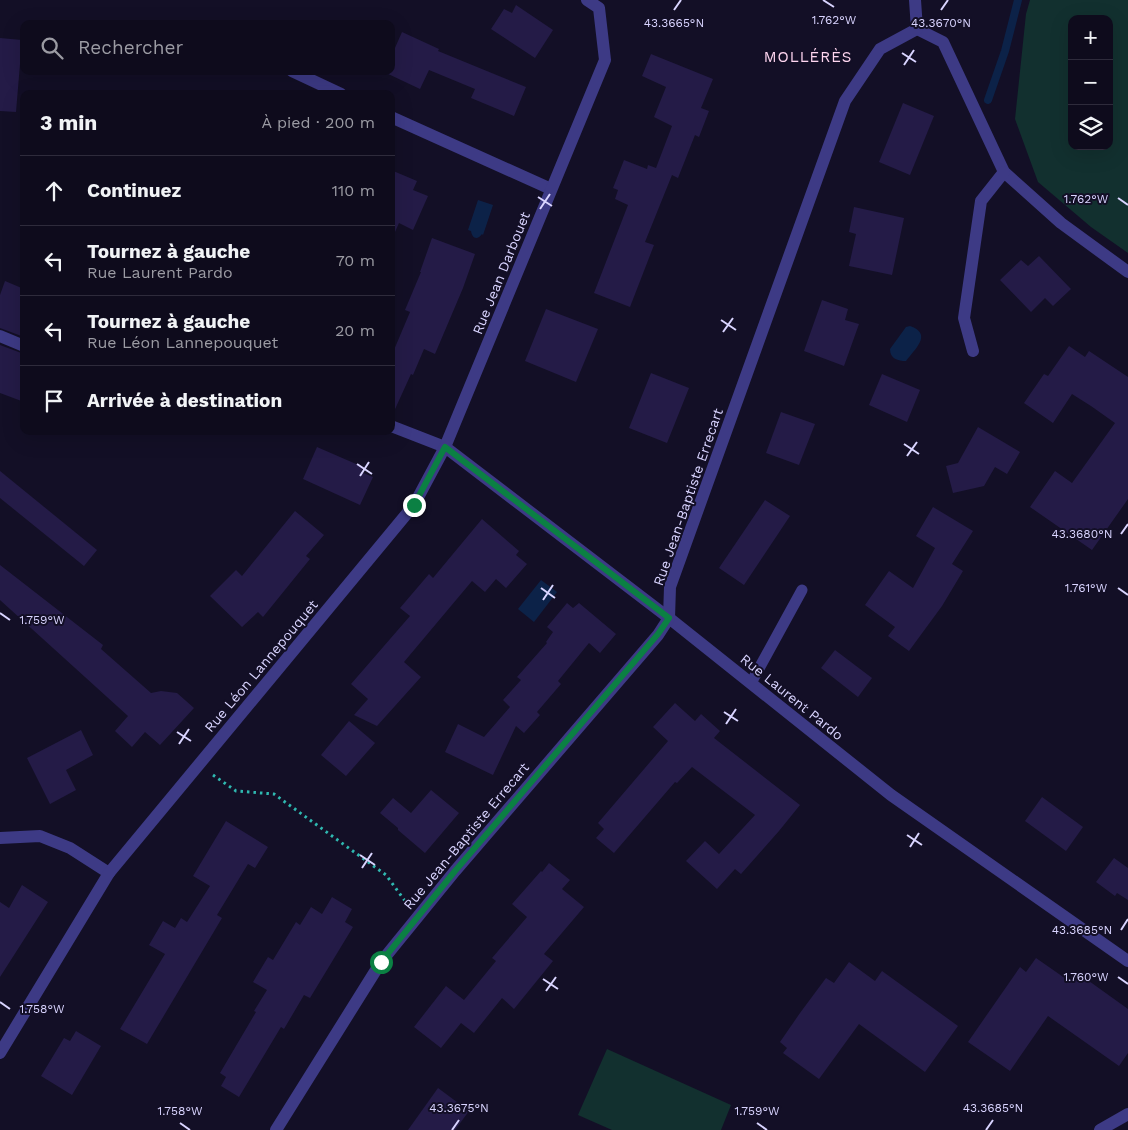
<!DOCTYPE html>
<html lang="fr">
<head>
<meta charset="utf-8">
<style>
	:root { --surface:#0e0b1c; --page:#1c1929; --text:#f1f3f6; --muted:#9b9ba3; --line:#2e2b3b }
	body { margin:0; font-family:"Work Sans",sans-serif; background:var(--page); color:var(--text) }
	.controls { position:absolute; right:15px; top:15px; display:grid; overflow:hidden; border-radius:10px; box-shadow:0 5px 20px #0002 }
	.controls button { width:45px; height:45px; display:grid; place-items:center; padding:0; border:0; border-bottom:1px solid var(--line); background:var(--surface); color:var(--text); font:25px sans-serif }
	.stop { position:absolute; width:15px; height:15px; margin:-11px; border:4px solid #0b8043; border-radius:50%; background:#fff }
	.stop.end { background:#0b8043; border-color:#fff; box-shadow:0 1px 5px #0008 }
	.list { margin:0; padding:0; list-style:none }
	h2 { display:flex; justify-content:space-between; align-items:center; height:65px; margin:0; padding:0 20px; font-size:21px }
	h2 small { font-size:16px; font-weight:400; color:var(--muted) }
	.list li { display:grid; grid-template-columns:32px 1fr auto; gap:15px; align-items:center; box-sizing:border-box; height:70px; padding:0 20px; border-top:1px solid var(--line) }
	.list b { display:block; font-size:19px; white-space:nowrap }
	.list p { margin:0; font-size:16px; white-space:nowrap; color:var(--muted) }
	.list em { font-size:16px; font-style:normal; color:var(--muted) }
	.icon { flex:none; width:28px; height:28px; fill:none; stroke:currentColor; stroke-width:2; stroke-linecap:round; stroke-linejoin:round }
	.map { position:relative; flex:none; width:1128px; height:1130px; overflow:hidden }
	.search { position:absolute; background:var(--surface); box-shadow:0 5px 20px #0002; left:20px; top:20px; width:375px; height:55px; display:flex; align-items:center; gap:12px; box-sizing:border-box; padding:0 18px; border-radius:10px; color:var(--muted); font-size:19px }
	.panel { position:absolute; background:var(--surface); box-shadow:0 5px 20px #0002; left:20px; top:90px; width:375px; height:345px; border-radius:10px }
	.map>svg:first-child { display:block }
	.green { fill:#12302f; fill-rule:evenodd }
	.water { fill:#0c2248 }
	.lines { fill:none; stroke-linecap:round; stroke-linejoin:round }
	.stream { stroke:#0c2248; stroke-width:8 }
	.building { fill:#241b47 }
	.path { stroke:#2fb8b0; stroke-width:3; stroke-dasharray:2.5 4; stroke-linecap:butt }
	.service { stroke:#3d3a85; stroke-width:11 }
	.minor { stroke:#3d3a85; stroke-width:12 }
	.route { stroke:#0b8043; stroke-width:6 }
	.ticks { fill:none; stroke:#d9d4ff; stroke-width:2 }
	.labels { text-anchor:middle; stroke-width:4; stroke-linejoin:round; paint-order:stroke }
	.street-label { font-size:14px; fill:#d9d4ff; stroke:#130f26 }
	.neighbourhood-label { font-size:15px; letter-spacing:1px; fill:#ffd6f0; stroke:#130f26 }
	.ticks-label { font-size:12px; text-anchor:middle; fill:#d9d4ff; stroke:#130f26; stroke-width:4; stroke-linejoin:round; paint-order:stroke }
</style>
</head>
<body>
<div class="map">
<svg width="1128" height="1130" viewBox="0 0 1128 1130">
	<rect width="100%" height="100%" fill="#130f26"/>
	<g class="green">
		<path d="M1030,0H1128V253L1091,227L1038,182L1015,119L1026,14ZM1072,19H1109V146H1072Z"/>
		<polygon points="607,1049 731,1105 721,1130 612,1130 578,1115"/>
	</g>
	<g class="water">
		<path d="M478,200L493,205L483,235L482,234C477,241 472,238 471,231L468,230Z"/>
		<path d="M910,326C933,334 915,349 906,361C898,361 890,359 890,349L906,327Z"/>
		<polygon points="541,580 557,592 534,622 518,609"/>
	</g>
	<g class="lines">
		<polyline class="stream" points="988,100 1005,51 1018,0"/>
	</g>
	<g class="building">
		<polygon points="516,5 553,30 535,58 491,29 504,9 512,13"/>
		<polygon points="402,32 439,49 438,51 526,87 514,116 471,98 475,89 429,70 420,89 384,72 385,71 391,71 391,57"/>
		<polygon points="0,38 22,40 16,112 0,111"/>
		<polygon points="651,54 713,79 701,108 709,111 699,137 695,135 678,178 672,175 645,242 654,245 630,307 594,293 628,205 615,199 618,190 613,188 624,160 647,169 648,165 656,168 672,126 654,117 666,87 642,76"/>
		<polygon points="903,103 934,116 910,175 879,162"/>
		<polygon points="391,170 417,181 413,190 428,196 413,230 399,223 391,241"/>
		<polygon points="854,207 904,218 892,275 849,266 856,234 849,232"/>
		<polygon points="432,238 475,254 463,288 435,354 424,349 413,375 411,374 391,418 391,357 410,312 405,310 421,272 420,272"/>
		<polygon points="1039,256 1071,289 1053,306 1045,298 1031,312 1000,280 1021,260 1028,266"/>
		<polygon points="5,281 24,289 24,337 0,328 0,295"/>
		<polygon points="822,300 848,309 845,320 859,324 844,366 804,351"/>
		<polygon points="546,309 598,329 576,382 525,361"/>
		<polygon points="0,345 24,354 24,402 0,393"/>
		<polygon points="1069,346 1085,357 1089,351 1128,377 1128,499 1092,550 1030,507 1055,471 1072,483 1115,423 1091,406 1072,394 1053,423 1024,403 1044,374 1048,376"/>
		<polygon points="651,373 689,388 667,443 629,428"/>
		<polygon points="882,374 920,390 907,422 869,405"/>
		<polygon points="781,412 815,424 799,465 766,453"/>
		<polygon points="978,427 1020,452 1007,474 995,467 984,486 953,493 946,466 958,463"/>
		<polygon points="317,447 363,467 361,472 373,477 360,505 303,479"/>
		<polygon points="0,471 97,550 84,566 0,498"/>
		<polygon points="765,500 790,516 744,585 719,568"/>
		<polygon points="933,507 973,531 952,564 963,571 942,606 909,651 888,636 895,627 865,605 889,571 913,588 935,548 916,536"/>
		<polygon points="295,511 324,535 306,556 310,559 263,617 258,612 242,627 210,596 236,570 242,576"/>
		<polygon points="482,519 519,551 516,555 527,564 506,588 496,579 485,592 472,581 404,662 421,677 377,726 354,715 368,699 351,684 410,616 400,608 429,574 433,578"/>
		<polygon points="0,565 103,645 101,649 151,693 161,691 177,693 194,708 160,745 145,732 132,747 115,731 128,716 0,600"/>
		<polygon points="567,603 573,608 579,603 616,634 600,653 589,643 558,681 561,684 537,712 540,715 524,733 516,726 493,775 445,752 458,724 484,737 510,707 503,700 521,680 517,677 547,643 546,642 553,632 547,627"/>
		<polygon points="835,650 872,678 858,697 821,668"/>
		<polygon points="675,703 695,721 701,714 720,731 714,738 800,805 779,831 741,874 735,869 717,889 686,861 705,841 719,854 755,815 692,767 677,783 675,782 614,853 596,838 604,829 598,823 668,741 653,727"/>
		<polygon points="349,721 375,743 346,776 321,755"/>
		<polygon points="81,730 93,755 66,770 76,790 50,804 27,758"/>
		<polygon points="431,790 459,813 425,853 398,830 398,828 380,813 393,798 411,813"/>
		<polygon points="1042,797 1083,827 1066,851 1025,821"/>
		<polygon points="226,821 268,847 255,868 248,864 217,915 222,918 147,1044 120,1029 165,954 149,945 163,921 175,928 181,918 187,922 210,886 193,876"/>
		<polygon points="1114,858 1128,868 1128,900 1117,893 1115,896 1096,882"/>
		<polygon points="549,863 570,880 562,889 584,907 544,954 553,961 514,1009 502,998 474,1033 461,1023 441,1048 414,1027 446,986 464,1000 496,961 492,958 527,917 512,904 541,871 542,872"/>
		<polygon points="22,885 48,902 0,977 0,902 9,908"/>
		<polygon points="332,897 352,909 345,922 353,927 310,998 304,995 284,1029 281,1027 239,1097 221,1086 226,1077 220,1073 256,1012 254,1011 267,990 253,982 268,957 273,960 296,922 300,925 311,907 322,914"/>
		<polygon points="1036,958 1069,981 1075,971 1128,1009 1128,1053 1119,1066 1048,1016 1010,1071 968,1042 1020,967 1026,972"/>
		<polygon points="849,962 875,981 882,971 958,1026 925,1072 859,1024 819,1079 783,1053 787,1048 780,1042 800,1013 826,978 834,983"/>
		<polygon points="76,1031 101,1046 72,1095 41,1076 64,1038 70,1041"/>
		<polygon points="438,1088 469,1111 455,1130 408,1130"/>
	</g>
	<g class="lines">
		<polyline class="path" points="213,775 236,791 274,794 386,875 405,901"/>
		<polyline class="service" points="751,683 802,590"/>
		<g class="minor">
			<polyline points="917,29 943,42 1004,172 1061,223 1128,272"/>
			<polyline points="292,71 341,94"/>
			<polyline points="391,117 551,189"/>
			<polyline points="0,336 24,346"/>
			<polyline points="973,351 964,318 981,201 1004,172"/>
			<polyline points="391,426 445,447 669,618 891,795 1128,961"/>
			<polyline points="0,838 40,836 70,848 109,873"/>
			<polyline points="0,1053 109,873 414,505 445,447 605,60 599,8 587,0"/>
			<polyline points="276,1130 381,962 455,871 658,635 669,618 670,587 845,101 880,49 917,29 915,0"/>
			<polyline points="1100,1130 1128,1114"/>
		</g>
	</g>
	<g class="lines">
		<polyline class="route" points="381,962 455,871 658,634 669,618 445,447 414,505"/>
	</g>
	<path class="ticks" d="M823,0L834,7M674,10L681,0M941,10L948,0M902,53L916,62M904,65L914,50M538,197L552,206M1118,198L1128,205M540,209L550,194M721,320L736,330M723,332L733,318M904,444L919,454M907,456L917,442M357,464L372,474M360,476L369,462M1121,534L1128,524M541,588L555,598M1118,588L1128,595M543,600L553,585M0,613L10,620M724,712L738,721M726,724L736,709M177,732L191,741M179,744L189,729M907,835L922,845M910,847L919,833M360,855L375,865M362,868L372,853M1121,930L1128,919M1118,977L1128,984M543,979L558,989M546,991L556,977M0,1002L10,1009M180,1123L190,1130M757,1123L767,1130M452,1130L459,1120M986,1130L993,1120"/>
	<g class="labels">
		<g class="street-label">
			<text transform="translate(501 273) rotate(-68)" y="5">Rue Jean Darbouet</text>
			<text transform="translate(688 497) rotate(-71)" y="5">Rue Jean-Baptiste Errecart</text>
			<text transform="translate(261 666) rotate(-50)" y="5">Rue Léon Lannepouquet</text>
			<text transform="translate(792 697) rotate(39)" y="5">Rue Laurent Pardo</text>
			<text transform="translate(466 836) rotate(-50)" y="5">Rue Jean-Baptiste Errecart</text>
		</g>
		<g class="neighbourhood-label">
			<text x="808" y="62">MOLLÉRÈS</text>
		</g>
	</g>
	<g class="ticks-label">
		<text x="834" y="24">1.762°W</text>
		<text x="674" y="27">43.3665°N</text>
		<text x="941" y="27">43.3670°N</text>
		<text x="1086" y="203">1.762°W</text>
		<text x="1082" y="538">43.3680°N</text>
		<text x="1086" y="592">1.761°W</text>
		<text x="42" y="624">1.759°W</text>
		<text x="1082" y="934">43.3685°N</text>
		<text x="1086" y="981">1.760°W</text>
		<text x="42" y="1013">1.758°W</text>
		<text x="459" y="1112">43.3675°N</text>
		<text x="993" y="1112">43.3685°N</text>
		<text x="180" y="1115">1.758°W</text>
		<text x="757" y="1115">1.759°W</text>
	</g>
</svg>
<div class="controls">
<button>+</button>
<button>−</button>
<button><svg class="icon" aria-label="layers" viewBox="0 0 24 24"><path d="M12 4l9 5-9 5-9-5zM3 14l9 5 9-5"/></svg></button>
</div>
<div class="stop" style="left:381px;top:962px"></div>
<div class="stop end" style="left:414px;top:505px"></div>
<div class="search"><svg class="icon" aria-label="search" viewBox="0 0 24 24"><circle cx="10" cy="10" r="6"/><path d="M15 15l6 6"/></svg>Rechercher</div>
<section class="panel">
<h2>3 min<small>À pied · 200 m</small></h2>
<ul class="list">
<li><svg class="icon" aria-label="ahead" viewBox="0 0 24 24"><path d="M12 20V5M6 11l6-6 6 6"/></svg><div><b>Continuez</b></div><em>110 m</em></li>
<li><svg class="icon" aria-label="left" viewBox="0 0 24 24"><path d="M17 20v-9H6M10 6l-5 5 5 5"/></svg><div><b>Tournez à gauche</b><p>Rue Laurent Pardo</p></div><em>70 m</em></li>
<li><svg class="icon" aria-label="left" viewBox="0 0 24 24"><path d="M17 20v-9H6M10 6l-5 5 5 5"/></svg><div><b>Tournez à gauche</b><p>Rue Léon Lannepouquet</p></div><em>20 m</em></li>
<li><svg class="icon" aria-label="arrive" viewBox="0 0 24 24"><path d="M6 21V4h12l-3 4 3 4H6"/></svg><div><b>Arrivée à destination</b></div></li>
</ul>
</section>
</div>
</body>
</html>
